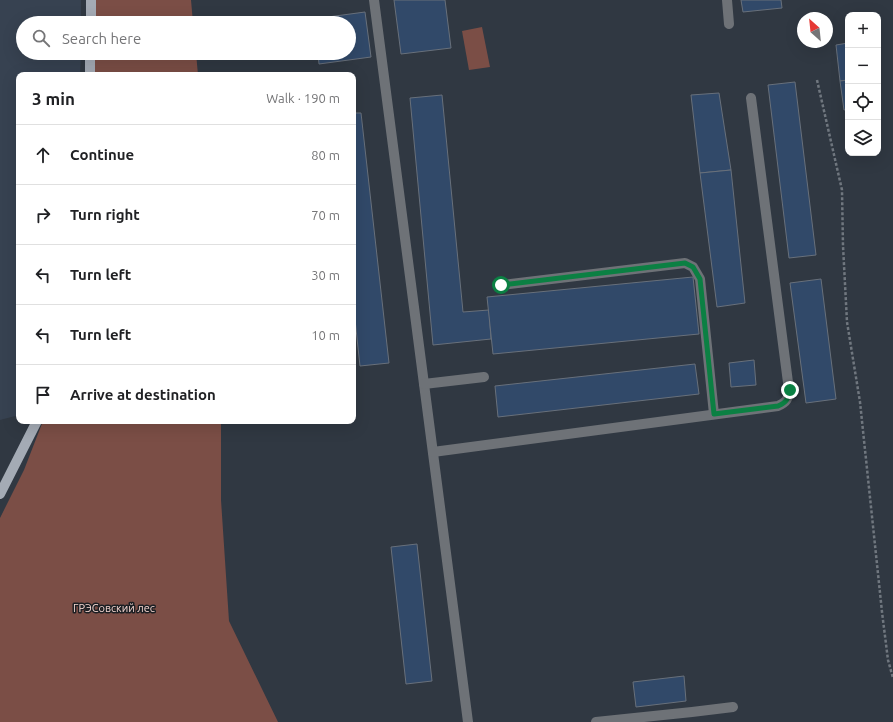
<!DOCTYPE html>
<html lang="en">
<head>
<meta charset="utf-8">
<style>
	:root { --surface:#fff; --page:#f6f6f6; --text:#202124; --muted:#757577; --line:#e0e0e0 }
	body { margin:0; font-family:Ubuntu,sans-serif; background:var(--page); color:var(--text) }
	.controls { position:absolute; right:12px; top:12px; display:grid; overflow:hidden; border-radius:8px; box-shadow:0 4px 16px #0002 }
	.controls button { width:36px; height:36px; display:grid; place-items:center; padding:0; border:0; border-bottom:1px solid var(--line); background:var(--surface); color:var(--text); font:20px sans-serif }
	.compass { position:absolute; left:797px; top:12px; width:36px; height:36px; border-radius:50%; background:var(--surface); box-shadow:0 4px 16px #0002; rotate:333deg }
	.stop { position:absolute; width:12px; height:12px; margin:-9px; border:3px solid #0b8043; border-radius:50%; background:#fff }
	.stop.end { background:#0b8043; border-color:#fff; box-shadow:0 1px 4px #0008 }
	.list { margin:0; padding:0; list-style:none }
	h2 { display:flex; justify-content:space-between; align-items:center; height:52px; margin:0; padding:0 16px; font-size:17px }
	h2 small { font-size:13px; font-weight:400; color:var(--muted) }
	.list li { display:grid; grid-template-columns:26px 1fr auto; gap:12px; align-items:center; box-sizing:border-box; height:60px; padding:0 16px; border-top:1px solid var(--line) }
	.list b { display:block; font-size:15px; white-space:nowrap }
	.list em { font-size:13px; font-style:normal; color:var(--muted) }
	.icon { flex:none; width:22px; height:22px; fill:none; stroke:currentColor; stroke-width:2; stroke-linecap:round; stroke-linejoin:round }
	.map { position:relative; flex:none; width:893px; height:722px; overflow:hidden }
	.search { position:absolute; background:var(--surface); box-shadow:0 4px 16px #0002; left:16px; top:16px; width:340px; height:44px; display:flex; align-items:center; gap:10px; box-sizing:border-box; padding:0 14px; border-radius:22px; color:var(--muted); font-size:15px }
	.panel { position:absolute; background:var(--surface); box-shadow:0 4px 16px #0002; left:16px; top:72px; width:340px; height:352px; border-radius:8px }
	.map>svg:first-child { display:block }
	.built { fill:#374251 }
	.green { fill:#7b4e46 }
	.building { fill:#314969; stroke:#68707b }
	.lines { fill:none; stroke-linecap:round; stroke-linejoin:round }
	.path { stroke:#70777f; stroke-width:2.5; stroke-dasharray:3 2; stroke-linecap:butt }
	.minor { stroke:#6e7277; stroke-width:10 }
	.major { stroke:#a4abb5; stroke-width:10 }
	.route { stroke:#0b8043; stroke-width:5 }
	.labels { text-anchor:middle; stroke-width:3; stroke-linejoin:round; paint-order:stroke }
	.park-label { font-size:11px; fill:#f7d7d1; stroke:#1b1f23 }
</style>
</head>
<body>
<div class="map">
<svg width="893" height="722" viewBox="0 0 893 722">
	<rect width="100%" height="100%" fill="#303842"/>
	<polygon class="built" points="0,0 81,0 81,23 23,23 23,53 81,53 80,75 19,75 19,415 0,420"/>
	<g class="green">
		<polygon points="86,0 191,0 193,23 86,23"/>
		<polygon points="482,27 490,67 469,70 462,31"/>
		<polygon points="86,53 196,53 198,75 85,75"/>
		<polygon points="43,421 221,421 221,500 229,621 278,722 0,722 0,518 24,470"/>
	</g>
	<g class="building">
		<polygon points="394,0 445,0 451,48 401,54"/>
		<polygon points="741,0 781,0 782,8 743,12"/>
		<polygon points="365,12 371,57 319,64 318,53 349,53 349,23 314,23 313,19"/>
		<polygon points="848,43 848,80 840,81 836,45"/>
		<polygon points="848,80 848,109 844,110 840,81"/>
		<polygon points="795,82 816,255 789,258 768,85"/>
		<polygon points="719,93 731,170 700,173 691,95"/>
		<polygon points="442,95 463,312 489,310 491,339 433,345 410,98"/>
		<polygon points="353,113 361,113 389,363 360,366 353,301"/>
		<polygon points="731,170 745,303 717,307 700,173"/>
		<polygon points="693,277 699,334 493,354 487,297"/>
		<polygon points="821,279 836,399 806,403 790,283"/>
		<polygon points="754,360 756,385 731,387 729,363"/>
		<polygon points="695,364 699,394 498,417 495,386"/>
		<polygon points="417,544 432,681 406,684 391,547"/>
		<polygon points="684,676 686,701 636,707 633,682"/>
	</g>
	<g class="lines">
		<polyline class="path" points="817,80 842,190 843,246 847,322 860,402 882,612 888,660 893,678"/>
		<g class="minor">
			<polyline points="374,0 468,722"/>
			<polyline points="727,0 729,24"/>
			<polyline points="501,285 685,263 693,267 700,279 714,414"/>
			<polyline points="424,384 484,377"/>
			<path d="M433,452L778,406C787,402 788,399 789,390L751,98"/>
			<polyline points="596,722 692,712 733,707"/>
		</g>
		<g class="major">
			<polyline points="91,23 91,0"/>
			<polyline points="90,75 90,53"/>
			<polyline points="0,494 37,421"/>
		</g>
	</g>
	<g class="lines">
		<path class="route" d="M501,285L685,263L693,267L700,279L714,414L778,406C787,402 788,399 790,390"/>
	</g>
	<g class="labels">
		<g class="park-label">
			<text x="114" y="612">ГРЭСовский лес</text>
		</g>
	</g>
</svg>
<div class="controls">
<button>+</button>
<button>−</button>
<button><svg class="icon" aria-label="locate" viewBox="0 0 24 24"><circle cx="12" cy="12" r="6"/><path d="M12 2v4M12 18v4M2 12h4M18 12h4"/></svg></button>
<button><svg class="icon" aria-label="layers" viewBox="0 0 24 24"><path d="M12 4l9 5-9 5-9-5zM3 14l9 5 9-5"/></svg></button>
</div>
<svg class="compass" viewBox="-18 -18 36 36"><path d="M0-13l5 13h-10z" fill="#e53935"/><path d="M0 13l5-13h-10z" fill="#757577"/></svg>
<div class="stop" style="left:501px;top:285px"></div>
<div class="stop end" style="left:790px;top:390px"></div>
<div class="search"><svg class="icon" aria-label="search" viewBox="0 0 24 24"><circle cx="10" cy="10" r="6"/><path d="M15 15l6 6"/></svg>Search here</div>
<section class="panel">
<h2>3 min<small>Walk · 190 m</small></h2>
<ul class="list">
<li><svg class="icon" aria-label="ahead" viewBox="0 0 24 24"><path d="M12 20V5M6 11l6-6 6 6"/></svg><div><b>Continue</b></div><em>80 m</em></li>
<li><svg class="icon" aria-label="right" viewBox="0 0 24 24"><path d="M7 20v-9h11M14 6l5 5-5 5"/></svg><div><b>Turn right</b></div><em>70 m</em></li>
<li><svg class="icon" aria-label="left" viewBox="0 0 24 24"><path d="M17 20v-9H6M10 6l-5 5 5 5"/></svg><div><b>Turn left</b></div><em>30 m</em></li>
<li><svg class="icon" aria-label="left" viewBox="0 0 24 24"><path d="M17 20v-9H6M10 6l-5 5 5 5"/></svg><div><b>Turn left</b></div><em>10 m</em></li>
<li><svg class="icon" aria-label="arrive" viewBox="0 0 24 24"><path d="M6 21V4h12l-3 4 3 4H6"/></svg><div><b>Arrive at destination</b></div></li>
</ul>
</section>
</div>
</body>
</html>
